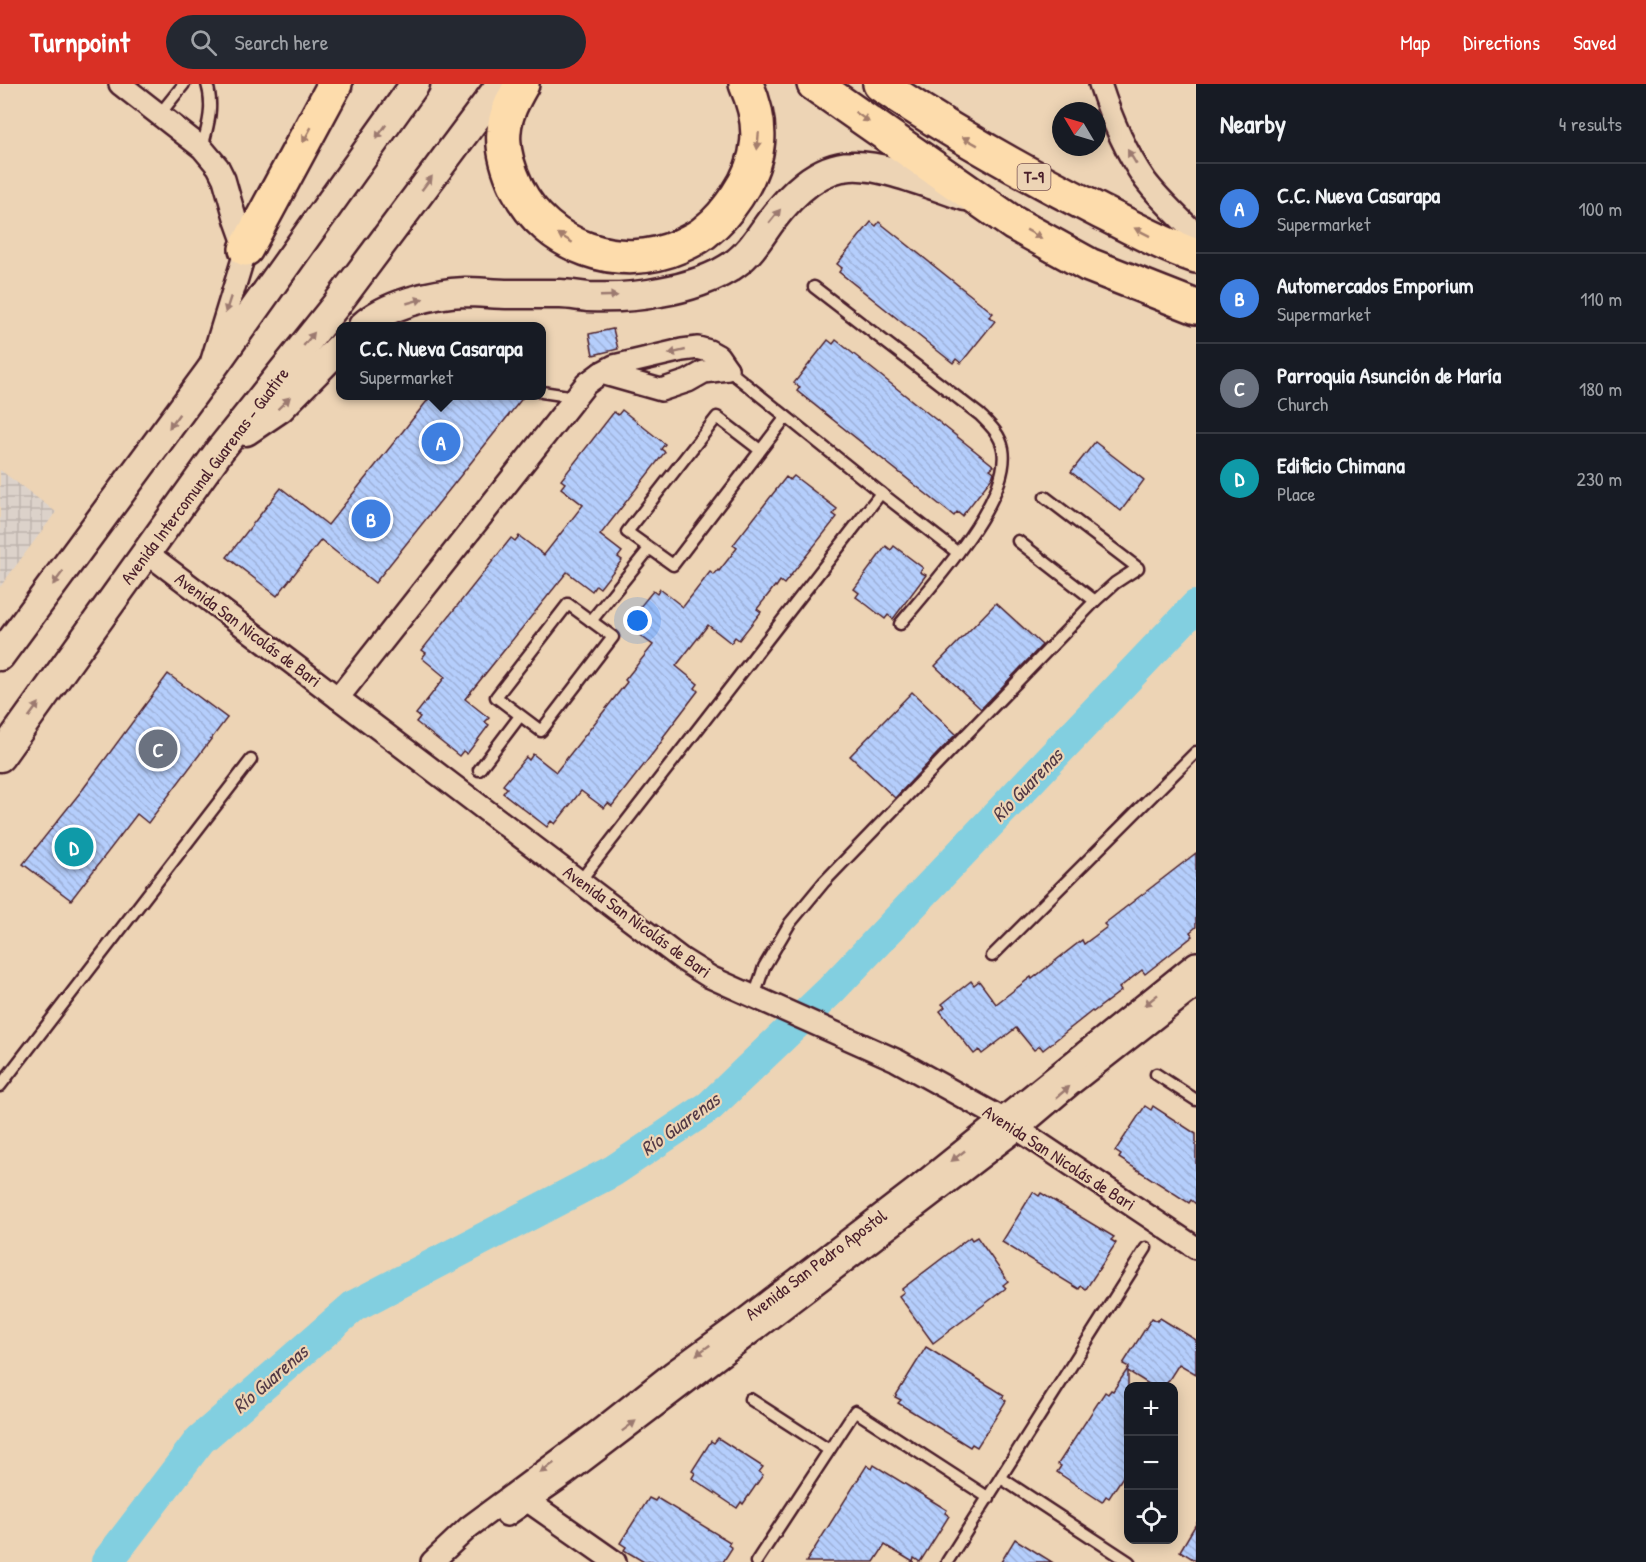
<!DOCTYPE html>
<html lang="en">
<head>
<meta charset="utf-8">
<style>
	:root { --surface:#171b24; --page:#242831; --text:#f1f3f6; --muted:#9ea1a6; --line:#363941; --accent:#d93025 }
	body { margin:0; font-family:"Patrick Hand",sans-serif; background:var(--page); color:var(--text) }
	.controls { position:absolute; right:18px; bottom:18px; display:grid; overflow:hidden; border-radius:12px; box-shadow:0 3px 15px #0003 }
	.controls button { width:54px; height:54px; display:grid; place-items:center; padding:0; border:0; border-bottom:2px solid var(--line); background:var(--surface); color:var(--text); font:30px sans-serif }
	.compass { position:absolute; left:1052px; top:18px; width:54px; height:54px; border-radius:50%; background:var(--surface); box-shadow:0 3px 15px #0003; rotate:308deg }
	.you { position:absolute; left:638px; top:537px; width:21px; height:21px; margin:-15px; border:4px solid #fff; border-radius:50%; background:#1a73e8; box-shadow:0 0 0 9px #1a73e833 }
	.badge { display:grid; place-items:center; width:39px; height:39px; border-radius:50%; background:var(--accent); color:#fff; font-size:20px; font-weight:700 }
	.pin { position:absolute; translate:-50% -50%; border:3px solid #fff; box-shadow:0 2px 6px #0006 }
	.popup { position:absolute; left:336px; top:238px; width:210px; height:78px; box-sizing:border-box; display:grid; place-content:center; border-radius:12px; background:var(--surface); filter:drop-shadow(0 2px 4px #0005); font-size:20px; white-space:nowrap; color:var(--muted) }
	.popup b { font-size:22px; color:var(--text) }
	.popup::after { content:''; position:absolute; left:50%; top:100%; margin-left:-12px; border:12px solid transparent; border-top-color:var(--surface) }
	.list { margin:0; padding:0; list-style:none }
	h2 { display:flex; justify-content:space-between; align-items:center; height:78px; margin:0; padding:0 24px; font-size:26px }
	h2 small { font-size:20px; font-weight:400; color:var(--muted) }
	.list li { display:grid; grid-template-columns:39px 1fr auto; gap:18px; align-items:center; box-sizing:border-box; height:90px; padding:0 24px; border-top:2px solid var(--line) }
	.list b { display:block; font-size:22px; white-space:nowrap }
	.list p { margin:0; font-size:20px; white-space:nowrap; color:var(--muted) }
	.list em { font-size:20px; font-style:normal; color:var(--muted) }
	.icon { flex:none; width:33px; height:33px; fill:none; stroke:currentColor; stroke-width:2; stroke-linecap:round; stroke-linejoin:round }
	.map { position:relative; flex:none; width:1196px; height:1478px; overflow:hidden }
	header { display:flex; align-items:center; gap:36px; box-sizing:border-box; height:84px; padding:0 30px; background:var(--accent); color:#fff }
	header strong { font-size:28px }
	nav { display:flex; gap:33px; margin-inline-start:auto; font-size:21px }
	.search { width:420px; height:54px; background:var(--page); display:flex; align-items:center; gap:15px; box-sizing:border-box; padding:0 21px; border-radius:33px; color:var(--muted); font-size:22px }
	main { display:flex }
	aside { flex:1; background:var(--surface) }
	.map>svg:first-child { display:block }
	.industrial { fill:url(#industrial-grid) }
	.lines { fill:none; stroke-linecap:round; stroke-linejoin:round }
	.river { stroke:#82cfe0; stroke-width:32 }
	.building { fill:url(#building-back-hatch); stroke:#4a1f2b; stroke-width:1.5 }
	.lane-casing { stroke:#4a1f2b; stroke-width:15 }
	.street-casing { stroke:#4a1f2b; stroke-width:26 }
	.secondary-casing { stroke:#4a1f2b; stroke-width:33 }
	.highway-casing { stroke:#4a1f2b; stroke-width:38 }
	.lane { stroke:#edd4b5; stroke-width:10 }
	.street { stroke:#edd4b5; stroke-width:21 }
	.secondary { stroke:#edd4b5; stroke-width:28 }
	.highway { stroke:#fddcac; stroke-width:33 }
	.oneway { fill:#a47e6c }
	.oneway2 { fill:#9c7a70 }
	.labels { text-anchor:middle; stroke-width:4.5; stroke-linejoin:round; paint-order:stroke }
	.shield { fill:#edd4b5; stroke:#7b5554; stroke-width:1.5 }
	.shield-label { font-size:16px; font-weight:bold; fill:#4a1f2b }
	.street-label { font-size:18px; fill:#4a1f2b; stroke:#edd4b5 }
	.water-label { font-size:20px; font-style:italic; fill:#523946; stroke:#edd4b5 }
</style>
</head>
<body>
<header>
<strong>Turnpoint</strong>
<div class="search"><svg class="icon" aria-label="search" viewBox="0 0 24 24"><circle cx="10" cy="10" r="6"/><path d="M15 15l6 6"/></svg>Search here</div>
<nav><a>Map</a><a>Directions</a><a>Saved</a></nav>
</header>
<main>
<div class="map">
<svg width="1196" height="1478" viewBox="0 0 1196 1478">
	<defs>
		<pattern id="industrial-grid" width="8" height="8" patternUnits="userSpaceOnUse" patternTransform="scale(1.5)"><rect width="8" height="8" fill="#dcd2ca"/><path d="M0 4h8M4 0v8" fill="none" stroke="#beb4ae"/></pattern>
		<pattern id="building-back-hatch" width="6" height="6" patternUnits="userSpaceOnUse" patternTransform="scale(1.5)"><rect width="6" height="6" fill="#b5cefc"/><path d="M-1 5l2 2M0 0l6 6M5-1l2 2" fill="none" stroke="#9db0d8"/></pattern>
	</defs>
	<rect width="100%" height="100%" fill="#edd4b5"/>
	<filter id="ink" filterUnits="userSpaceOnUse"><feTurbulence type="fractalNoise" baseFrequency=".0167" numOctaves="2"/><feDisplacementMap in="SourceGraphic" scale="12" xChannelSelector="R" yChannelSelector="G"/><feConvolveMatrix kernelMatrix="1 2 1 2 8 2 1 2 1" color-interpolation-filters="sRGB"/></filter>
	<g filter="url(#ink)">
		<polygon class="industrial" points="0,386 56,428 0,503"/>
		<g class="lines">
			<polyline class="river" points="107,1478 200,1356 354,1222 613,1087 710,1022 831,906 1196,522"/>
		</g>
		<g class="building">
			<polygon points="871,138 876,142 879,138 993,229 989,233 995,237 961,279 956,275 953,279 839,188 842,184 837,180"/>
			<polygon points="613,245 618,265 593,271 589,250"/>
			<polygon points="828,256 833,260 836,256 994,382 990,385 994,388 992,394 962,432 957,428 954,432 797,307 800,303 794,299"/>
			<polygon points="431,312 524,312 375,499 321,456 277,512 227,473 281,404 328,441"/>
			<polygon points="622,326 665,360 661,365 665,368 600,451 622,468 618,473 622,476 600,504 596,501 592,507 567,488 465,615 489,634 485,638 489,641 467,670 463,667 459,672 416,638 420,633 416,630 445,593 422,574 426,569 422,566 511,454 515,457 519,452 544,471 583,421 561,404 565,399 561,396 614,328 618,331"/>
			<polygon points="1095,358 1144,396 1121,427 1071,388"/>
			<polygon points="794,392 837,425 833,430 837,433 784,500 780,497 776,503 775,502 757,525 761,528 739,556 735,553 731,559 708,541 676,582 698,600 695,604 698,607 663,653 664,654 657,664 612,722 608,719 604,724 581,707 555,740 551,737 547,743 503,709 507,704 503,701 526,673 529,676 533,670 556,688 627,598 625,596 653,561 630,544 634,538 630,535 653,507 657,510 660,505 683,523 710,488 714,491 718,486 719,487 737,464 733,461 786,393 790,396"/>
			<polygon points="886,462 891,466 894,462 923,484 920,488 926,491 893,535 888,531 885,535 867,521 856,513 859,509 854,505"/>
			<polygon points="996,519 1042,561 981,625 935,582"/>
			<polygon points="168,590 227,634 148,739 137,730 71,816 23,780 83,705"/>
			<polygon points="912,608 956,650 895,714 850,672"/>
			<polygon points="1196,769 1196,843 1190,848 1193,852 1145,890 1142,886 1119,904 1121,907 1093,928 1092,927 1043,966 1040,962 1034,966 1016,944 982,970 979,966 974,970 940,927 945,923 942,920 971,897 974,901 979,897 996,920 1031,893 1032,895 1082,856 1084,860 1107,843 1104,840"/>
			<polygon points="1145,1022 1151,1026 1153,1022 1196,1050 1196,1120 1191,1116 1189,1119 1119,1074 1121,1071 1115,1067"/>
			<polygon points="1033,1108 1039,1112 1041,1109 1114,1153 1111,1156 1116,1159 1086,1205 1081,1202 1079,1205 1002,1158"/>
			<polygon points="970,1153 972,1156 977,1153 1008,1197 1003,1201 1006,1204 933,1259 899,1212 904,1208 902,1205"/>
			<polygon points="1152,1234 1157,1237 1160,1234 1196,1256 1196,1290 1179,1280 1165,1302 1152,1302 1128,1287 1128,1385 1109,1414 1106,1412 1102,1418 1057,1388 1061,1382 1058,1380 1105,1308 1108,1310 1111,1306 1113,1307 1129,1283 1123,1280"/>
			<polygon points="926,1263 1004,1311 1002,1314 1006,1317 977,1363 972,1360 970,1363 898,1319 901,1316 895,1313"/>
			<polygon points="718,1354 763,1383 759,1388 763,1391 743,1420 741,1418 737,1424 692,1394 695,1389 692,1387 711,1357 714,1359"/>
			<polygon points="867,1381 872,1385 874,1381 926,1413 947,1426 945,1429 949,1432 920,1478 914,1474 913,1478 885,1461 874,1478 806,1478"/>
			<polygon points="649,1414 655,1417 657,1414 730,1458 728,1461 732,1464 723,1478 644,1478 624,1466 626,1463 620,1459"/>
			<polygon points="1196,1440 1196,1477 1180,1467"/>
			<polygon points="1015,1455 1052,1478 1001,1478"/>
		</g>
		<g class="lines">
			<defs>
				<g id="lane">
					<polyline points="159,31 184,0"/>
					<path d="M202,64C208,42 214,22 207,0"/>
					<path d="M814,203L980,331C990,341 1000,350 1003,365C1012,416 931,502 900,540"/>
					<polyline points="727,285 881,409 958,469"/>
					<polyline points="542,308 575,313"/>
					<polyline points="760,366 717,333 627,448 673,481 786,333"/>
					<polyline points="1018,457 1095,517"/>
					<polygon points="568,520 613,553 541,647 496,613"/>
					<polyline points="591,537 649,465"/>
					<polyline points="479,686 520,632"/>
					<polyline points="580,797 881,409"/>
					<polyline points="992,872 1196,668"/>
					<polyline points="754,913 764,883 790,839 824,798 1095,517 1115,499 1138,484 1045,413"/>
					<polyline points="1156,990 1196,1016"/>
					<polyline points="0,1002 251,676"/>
					<polyline points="750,1315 829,1366"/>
					<polyline points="1001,1394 1129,1478"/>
					<polyline points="756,1478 855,1327 989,1414"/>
					<polyline points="947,1478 1146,1164"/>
				</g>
				<g id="street">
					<polyline points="120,0 202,64 218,83 224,95 236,137 246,165 212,276"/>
					<path d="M1100,0C1111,34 1125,67 1145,96C1160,116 1179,133 1196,150"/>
					<polyline points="601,289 661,306 688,297 704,288 727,285"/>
					<polyline points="147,469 683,876 710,893 896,976 1003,1035 1196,1164"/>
					<polyline points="338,614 586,300 601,289 614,282 682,266 698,264 709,267 718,272 727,285"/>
					<polyline points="520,1409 528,1417 615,1478"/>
					<polyline points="507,1431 566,1390 1018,1045 1070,1001 1196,902"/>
					<polyline points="432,1478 469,1443 601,1345 673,1288 740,1239 920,1101 1196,879"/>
				</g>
				<g id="secondary">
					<path d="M363,242C386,221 433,209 465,208C480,208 495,210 510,210C527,210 544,210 560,210C569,210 578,212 588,213C611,214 637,213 660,208C684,204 717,194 736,179C751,168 760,152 771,137C790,112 817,83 851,82C883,80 934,102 965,112"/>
					<polyline points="246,347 280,324 340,263"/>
					<polyline points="0,572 208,290 415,0"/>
					<polyline points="0,673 220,366 336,221 501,0"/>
				</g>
				<g id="highway">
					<path d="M522,0C514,14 505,30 504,47C502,65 509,87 517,104C547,163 619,189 680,162C689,158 700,153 707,146C719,137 729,124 737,112C762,75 764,41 746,0"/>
					<polyline points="814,0 1013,139 1089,181 1196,223"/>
					<path d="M880,0C949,47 1022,88 1097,126C1129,142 1161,160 1196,172"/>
					<polyline points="246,165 335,0"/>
				</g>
			</defs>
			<use href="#lane" class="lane-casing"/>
			<use href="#street" class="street-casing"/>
			<use href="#secondary" class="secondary-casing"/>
			<use href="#highway" class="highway-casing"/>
			<use href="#lane" class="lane"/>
			<use href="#street" class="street"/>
			<use href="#secondary" class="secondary"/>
			<use href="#highway" class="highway"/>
		</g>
		<defs><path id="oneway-solid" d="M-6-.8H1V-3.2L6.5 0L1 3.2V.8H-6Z" transform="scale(1.5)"/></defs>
		<g class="oneway">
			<use href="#oneway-solid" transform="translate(862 33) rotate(35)"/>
			<use href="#oneway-solid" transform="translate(307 51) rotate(119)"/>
			<use href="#oneway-solid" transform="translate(758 57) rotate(95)"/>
			<use href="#oneway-solid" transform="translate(970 57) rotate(-151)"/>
			<use href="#oneway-solid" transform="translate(1142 148) rotate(-153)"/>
			<use href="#oneway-solid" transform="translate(1034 150) rotate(29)"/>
			<use href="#oneway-solid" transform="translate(565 154) rotate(-148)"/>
		</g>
		<g class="oneway2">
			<use href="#oneway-solid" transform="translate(381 48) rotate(125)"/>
			<use href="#oneway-solid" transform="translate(1132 73) rotate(-121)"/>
			<use href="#oneway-solid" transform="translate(427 99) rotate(-53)"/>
			<use href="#oneway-solid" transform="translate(775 132) rotate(-51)"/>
			<use href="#oneway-solid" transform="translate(609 212) rotate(-2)"/>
			<use href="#oneway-solid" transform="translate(415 217) rotate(-16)"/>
			<use href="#oneway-solid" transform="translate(228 221) rotate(108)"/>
			<use href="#oneway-solid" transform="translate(309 255) rotate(-51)"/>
			<use href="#oneway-solid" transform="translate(677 268) rotate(167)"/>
			<use href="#oneway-solid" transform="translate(284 319) rotate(-44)"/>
			<use href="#oneway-solid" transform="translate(174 337) rotate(126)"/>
			<use href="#oneway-solid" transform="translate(58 494) rotate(127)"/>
			<use href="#oneway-solid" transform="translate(34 626) rotate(-54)"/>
			<use href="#oneway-solid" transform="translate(1151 916) rotate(141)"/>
			<use href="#oneway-solid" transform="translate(1063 1008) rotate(-40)"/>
			<use href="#oneway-solid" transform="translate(958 1072) rotate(142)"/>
			<use href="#oneway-solid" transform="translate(703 1266) rotate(144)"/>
			<use href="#oneway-solid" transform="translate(629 1342) rotate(-37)"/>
			<use href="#oneway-solid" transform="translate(547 1384) rotate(144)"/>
		</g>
	</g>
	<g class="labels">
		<rect class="shield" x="1017.5" y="80" width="33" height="26" rx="4.5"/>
		<g class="shield-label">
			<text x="1034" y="99">T-9</text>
		</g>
		<g class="street-label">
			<text transform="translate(205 392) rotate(-53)" y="6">Avenida Intercomunal Guarenas - Guatire</text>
			<text transform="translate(248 546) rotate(37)" y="6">Avenida San Nicolás de Bari</text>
			<text transform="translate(637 838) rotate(36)" y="6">Avenida San Nicolás de Bari</text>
			<text transform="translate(1059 1074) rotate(33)" y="6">Avenida San Nicolás de Bari</text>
			<text transform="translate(816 1181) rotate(-37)" y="6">Avenida San Pedro Apostol</text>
		</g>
		<g class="water-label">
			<text transform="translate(1027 701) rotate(-46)" y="7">Río Guarenas</text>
			<text transform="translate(680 1040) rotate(-36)" y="7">Río Guarenas</text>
			<text transform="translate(270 1295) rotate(-41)" y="7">Río Guarenas</text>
		</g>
	</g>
</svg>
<div class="controls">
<button>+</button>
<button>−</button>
<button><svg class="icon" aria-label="locate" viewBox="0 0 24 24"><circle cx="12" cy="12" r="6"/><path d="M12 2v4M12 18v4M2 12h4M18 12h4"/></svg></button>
</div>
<svg class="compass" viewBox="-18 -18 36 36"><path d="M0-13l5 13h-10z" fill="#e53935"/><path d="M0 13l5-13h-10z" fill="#9ea1a6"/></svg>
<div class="you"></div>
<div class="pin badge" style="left:441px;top:358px;background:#3f7fe0">A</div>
<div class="popup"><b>C.C. Nueva Casarapa</b>Supermarket</div>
<div class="pin badge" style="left:371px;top:435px;background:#3f7fe0">B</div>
<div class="pin badge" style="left:158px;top:665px;background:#6b7280">C</div>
<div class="pin badge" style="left:74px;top:763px;background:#0f9aa8">D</div>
</div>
<aside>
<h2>Nearby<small>4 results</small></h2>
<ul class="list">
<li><span class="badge" style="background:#3f7fe0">A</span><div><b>C.C. Nueva Casarapa</b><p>Supermarket</p></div><em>100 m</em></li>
<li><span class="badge" style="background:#3f7fe0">B</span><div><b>Automercados Emporium</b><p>Supermarket</p></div><em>110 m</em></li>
<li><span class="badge" style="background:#6b7280">C</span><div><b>Parroquia Asunción de María</b><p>Church</p></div><em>180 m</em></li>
<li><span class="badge" style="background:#0f9aa8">D</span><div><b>Edificio Chimana</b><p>Place</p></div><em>230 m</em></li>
</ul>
</aside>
</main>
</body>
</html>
